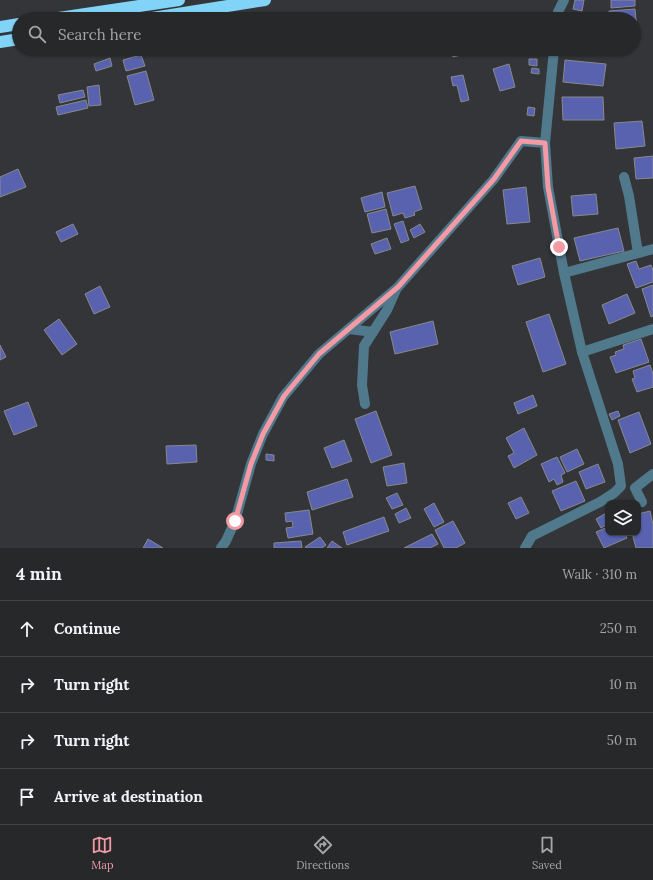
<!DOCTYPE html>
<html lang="en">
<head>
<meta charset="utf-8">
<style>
	:root { --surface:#26282a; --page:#323436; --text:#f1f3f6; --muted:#a4a6a8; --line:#424447; --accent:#f49aa5 }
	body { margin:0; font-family:Lora,serif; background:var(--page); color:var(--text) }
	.controls { position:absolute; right:12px; bottom:12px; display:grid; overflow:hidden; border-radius:8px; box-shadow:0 1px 3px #0004 }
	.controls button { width:36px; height:36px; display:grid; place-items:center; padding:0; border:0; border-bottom:1px solid var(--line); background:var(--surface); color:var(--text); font:20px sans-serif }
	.stop { position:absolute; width:12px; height:12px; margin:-9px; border:3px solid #f49aa5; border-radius:50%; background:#fff }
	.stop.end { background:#f49aa5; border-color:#fff; box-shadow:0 1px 4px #0008 }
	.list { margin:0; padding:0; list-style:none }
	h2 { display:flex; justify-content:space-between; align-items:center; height:52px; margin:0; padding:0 16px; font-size:17px }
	h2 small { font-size:13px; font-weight:400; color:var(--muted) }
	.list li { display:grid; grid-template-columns:26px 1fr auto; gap:12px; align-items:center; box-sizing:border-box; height:56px; padding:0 16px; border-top:1px solid var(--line) }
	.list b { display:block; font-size:15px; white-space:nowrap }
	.list em { font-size:13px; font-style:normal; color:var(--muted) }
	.icon { flex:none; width:22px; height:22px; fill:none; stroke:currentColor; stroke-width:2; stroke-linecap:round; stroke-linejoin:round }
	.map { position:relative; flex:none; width:653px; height:548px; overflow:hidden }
	.search { position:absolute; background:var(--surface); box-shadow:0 1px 3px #0004; left:12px; right:12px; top:12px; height:44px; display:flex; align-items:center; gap:10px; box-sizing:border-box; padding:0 14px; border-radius:22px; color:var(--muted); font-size:15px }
	.sheet { height:276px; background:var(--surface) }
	nav { display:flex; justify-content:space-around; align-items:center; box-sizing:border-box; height:56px; border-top:1px solid var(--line); background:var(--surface); font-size:11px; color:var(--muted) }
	nav a { display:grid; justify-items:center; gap:2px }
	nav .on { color:var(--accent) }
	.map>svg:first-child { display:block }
	.building { fill:#5862ae; stroke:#88898d }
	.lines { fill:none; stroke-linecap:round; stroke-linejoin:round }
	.minor { stroke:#50798c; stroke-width:10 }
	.highway { stroke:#81d4f8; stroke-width:12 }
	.route { stroke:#f49aa5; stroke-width:5 }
</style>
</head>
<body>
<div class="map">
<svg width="653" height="548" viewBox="0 0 653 548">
	<rect width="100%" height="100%" fill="#333538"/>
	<g class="building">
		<polygon points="575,0 584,0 582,11 573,9"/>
		<polygon points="611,0 635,0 635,6 611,8"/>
		<polygon points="635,9 637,30 634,30 634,19 610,19 609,11"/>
		<polygon points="605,15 605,19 569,19 569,17"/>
		<polygon points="450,49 459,49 461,55 453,57"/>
		<polygon points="528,49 538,49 539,53 528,53"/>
		<polygon points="141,55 145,66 126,71 123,60"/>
		<polygon points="110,58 112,66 96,71 94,64"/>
		<polygon points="529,59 537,59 537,66 529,65"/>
		<polygon points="565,60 606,64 603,86 563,82"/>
		<polygon points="509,64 515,87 500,91 493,69"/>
		<polygon points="532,68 539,69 539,74 531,73"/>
		<polygon points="146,71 154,100 135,105 127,76"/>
		<polygon points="463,75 469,100 461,102 457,85 453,86 451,77"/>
		<polygon points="99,85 101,105 89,106 87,87"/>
		<polygon points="83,90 85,97 60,103 58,95"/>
		<polygon points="562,97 603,97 604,120 563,120"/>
		<polygon points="86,100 88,108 58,115 56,107"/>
		<polygon points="528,107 535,108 534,116 527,115"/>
		<polygon points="642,121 645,146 616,149 614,123"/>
		<polygon points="653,156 653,178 636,179 634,158"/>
		<polygon points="18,169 26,187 0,197 0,177"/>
		<polygon points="415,186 422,209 414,212 415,215 405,218 403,213 393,216 387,193"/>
		<polygon points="526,187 530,222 507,224 503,190"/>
		<polygon points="382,192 385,207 365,212 361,198"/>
		<polygon points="596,194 598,214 573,216 571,196"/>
		<polygon points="386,209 391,229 372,233 367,214"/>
		<polygon points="403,221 409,240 401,243 394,224"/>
		<polygon points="73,224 78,234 61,242 56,232"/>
		<polygon points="420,224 425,232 414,238 410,230"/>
		<polygon points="618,228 624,251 580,261 574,238"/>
		<polygon points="387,238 391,249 375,254 371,244"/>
		<polygon points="540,258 545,277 518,285 512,266"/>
		<polygon points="636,261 639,269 651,265 653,270 653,282 636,288 627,264"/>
		<polygon points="653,285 653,316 651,317 642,289"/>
		<polygon points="100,286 110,307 94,314 85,294"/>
		<polygon points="627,294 635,313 609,324 602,305"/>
		<polygon points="549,314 566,364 543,372 526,322"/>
		<polygon points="59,319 77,344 62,355 44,330"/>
		<polygon points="433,321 438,344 395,354 390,332"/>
		<polygon points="641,339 649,362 616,373 610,357 616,355 615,352 624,349 623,345"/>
		<polygon points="0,345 6,357 0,360"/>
		<polygon points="650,365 653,374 653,387 637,392 632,379 635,378 633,371"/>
		<polygon points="533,395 537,406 518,414 514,403"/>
		<polygon points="28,402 37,426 14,435 4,411"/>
		<polygon points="376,411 392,455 371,463 355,419"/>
		<polygon points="618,411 620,416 612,420 609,414"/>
		<polygon points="639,412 651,444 630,453 618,420"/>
		<polygon points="524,428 537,455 514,468 508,456 514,453 506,438"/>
		<polygon points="344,440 352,461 332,468 324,448"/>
		<polygon points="196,445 197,462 167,464 166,446"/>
		<polygon points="577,449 584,464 567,472 560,457"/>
		<polygon points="266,454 274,455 274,461 266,460"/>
		<polygon points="557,457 565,473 561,475 563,482 557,485 554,479 549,482 541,464"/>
		<polygon points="404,463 407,483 387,486 383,467"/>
		<polygon points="598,464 605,482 586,489 579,472"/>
		<polygon points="347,479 353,497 312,510 307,492"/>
		<polygon points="576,481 585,501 561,511 552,491"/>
		<polygon points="397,493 403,505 392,509 386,498"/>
		<polygon points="521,497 529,513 516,519 508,503"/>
		<polygon points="434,503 444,522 434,527 424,509"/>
		<polygon points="406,508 411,518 399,523 395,514"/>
		<polygon points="309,510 313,534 288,538 286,528 293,527 292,521 286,522 285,513"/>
		<polygon points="650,511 653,525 653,548 636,548 632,533 638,533 638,514"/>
		<polygon points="608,512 608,524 601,528 596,519"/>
		<polygon points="384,517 389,531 347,545 343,532"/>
		<polygon points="453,521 465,543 456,548 444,548 435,530"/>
		<polygon points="608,527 608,533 625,533 627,538 604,548 596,532"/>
		<polygon points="432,534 438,544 430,548 404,548"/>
		<polygon points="320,537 326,545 322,548 306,548 305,547"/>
		<polygon points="148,539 163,548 143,548"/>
		<polygon points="301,541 302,548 274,548 274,543"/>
		<polygon points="332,541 342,548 327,548"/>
	</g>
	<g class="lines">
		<g class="minor">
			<polyline points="557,19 558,12 564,0"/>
			<polyline points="624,177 629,196 638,253"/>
			<polyline points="564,273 653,249"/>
			<polyline points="349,329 373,332"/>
			<polyline points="582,352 653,329"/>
			<polyline points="365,404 362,385 364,346 387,310 396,290"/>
			<polyline points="642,502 635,488 653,474"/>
			<polyline points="221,548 226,541 235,521 251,464 263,434 283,397 319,354 398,287 494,179 521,141 545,143"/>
			<polyline points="525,548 532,536 600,502 614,493 621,486 618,464 582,352 564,273 548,187 545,143 554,49"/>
		</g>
		<g class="highway">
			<polyline points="52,19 179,0"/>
			<polyline points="146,19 265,0"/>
			<polyline points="0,27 19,24"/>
			<polyline points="0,42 19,39"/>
		</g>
	</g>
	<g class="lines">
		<polyline class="route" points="235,521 251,464 263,434 284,396 319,354 398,287 494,179 521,141 545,143 548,187 559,247"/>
	</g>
</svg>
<div class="controls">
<button><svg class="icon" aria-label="layers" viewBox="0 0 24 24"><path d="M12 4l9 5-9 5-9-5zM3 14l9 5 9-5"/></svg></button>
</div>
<div class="stop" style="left:235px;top:521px"></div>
<div class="stop end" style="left:559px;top:247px"></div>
<div class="search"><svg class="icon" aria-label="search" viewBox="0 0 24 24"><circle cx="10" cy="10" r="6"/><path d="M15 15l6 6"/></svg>Search here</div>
</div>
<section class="sheet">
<h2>4 min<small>Walk · 310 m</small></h2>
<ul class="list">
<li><svg class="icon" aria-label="ahead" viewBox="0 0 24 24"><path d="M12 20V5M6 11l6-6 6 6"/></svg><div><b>Continue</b></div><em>250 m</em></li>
<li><svg class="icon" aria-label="right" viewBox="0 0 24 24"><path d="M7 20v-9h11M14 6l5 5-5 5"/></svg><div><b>Turn right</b></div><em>10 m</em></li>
<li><svg class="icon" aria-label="right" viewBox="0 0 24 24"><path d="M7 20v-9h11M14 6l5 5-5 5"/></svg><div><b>Turn right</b></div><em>50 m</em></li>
<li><svg class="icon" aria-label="arrive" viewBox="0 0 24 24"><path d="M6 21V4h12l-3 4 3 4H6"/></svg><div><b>Arrive at destination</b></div></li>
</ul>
</section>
<nav>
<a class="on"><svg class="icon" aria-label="map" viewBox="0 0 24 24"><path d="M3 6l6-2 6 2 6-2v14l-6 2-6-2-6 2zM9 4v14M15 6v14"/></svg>Map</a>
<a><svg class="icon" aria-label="directions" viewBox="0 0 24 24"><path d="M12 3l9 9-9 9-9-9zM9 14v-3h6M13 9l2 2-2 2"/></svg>Directions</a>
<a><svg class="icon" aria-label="saved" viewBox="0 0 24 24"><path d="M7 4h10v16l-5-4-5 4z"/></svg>Saved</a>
</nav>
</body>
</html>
